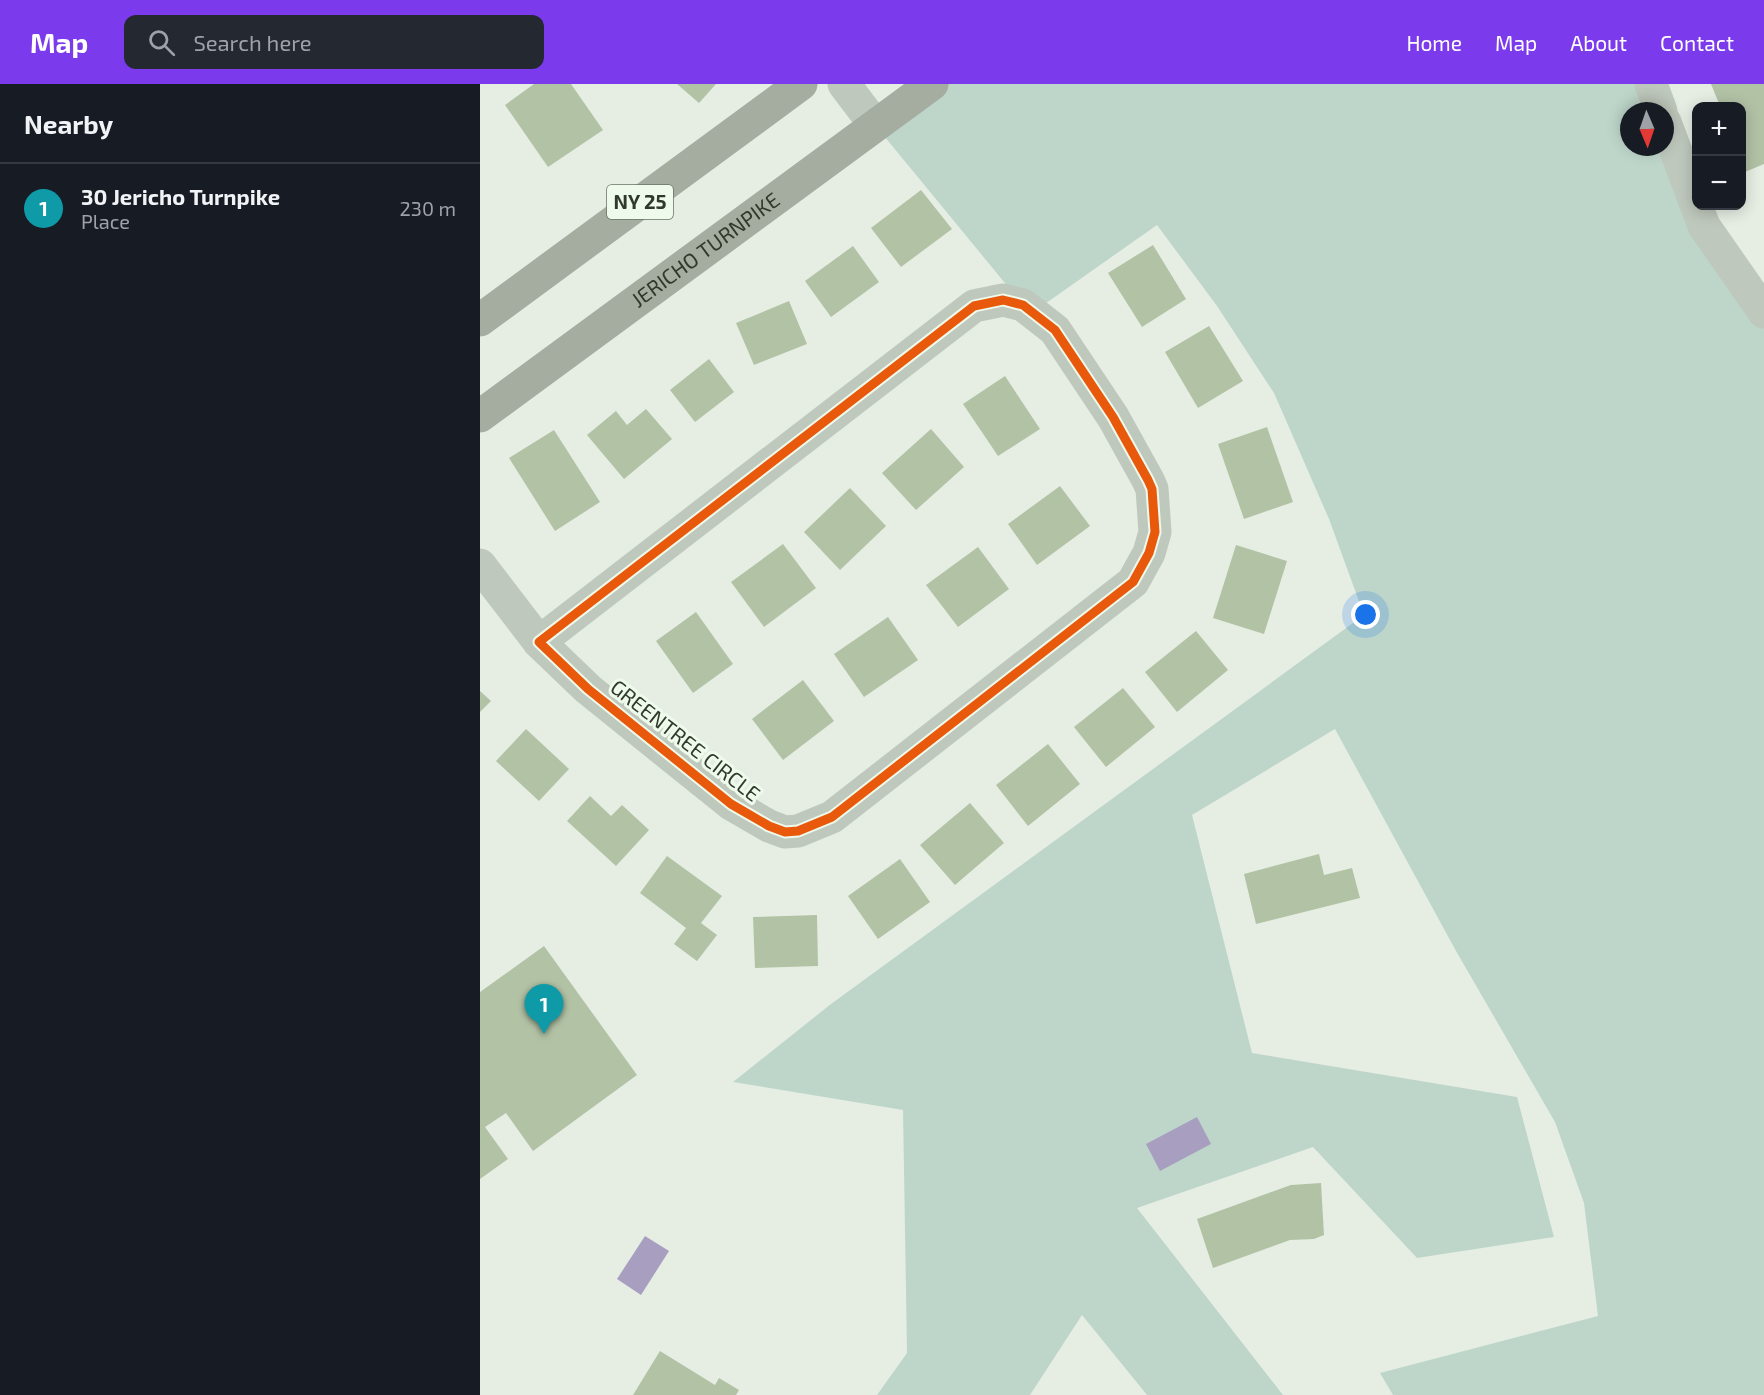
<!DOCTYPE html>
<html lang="en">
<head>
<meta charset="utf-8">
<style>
	:root { --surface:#171b24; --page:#242831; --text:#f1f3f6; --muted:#9ea1a6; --line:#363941; --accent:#7c3aed }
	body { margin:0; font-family:"Exo 2",sans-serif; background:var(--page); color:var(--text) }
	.controls { position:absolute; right:18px; top:18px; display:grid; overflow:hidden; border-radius:12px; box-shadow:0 3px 15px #0003 }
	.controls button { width:54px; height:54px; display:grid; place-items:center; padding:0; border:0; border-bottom:2px solid var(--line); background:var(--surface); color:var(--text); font:30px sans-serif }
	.compass { position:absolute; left:1140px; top:18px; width:54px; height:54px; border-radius:50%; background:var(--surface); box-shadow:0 3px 15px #0003; rotate:178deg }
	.you { position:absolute; left:886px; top:531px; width:21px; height:21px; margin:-15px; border:4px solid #fff; border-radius:50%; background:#1a73e8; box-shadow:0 0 0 9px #1a73e833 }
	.badge { display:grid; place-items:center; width:39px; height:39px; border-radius:50%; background:var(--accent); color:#fff; font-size:20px; font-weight:700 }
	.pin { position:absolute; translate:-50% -50px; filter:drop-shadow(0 2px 3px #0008) }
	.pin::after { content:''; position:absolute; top:32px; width:21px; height:18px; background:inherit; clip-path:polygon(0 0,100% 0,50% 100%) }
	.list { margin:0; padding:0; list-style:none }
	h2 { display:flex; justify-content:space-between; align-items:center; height:78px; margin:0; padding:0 24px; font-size:26px }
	h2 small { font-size:20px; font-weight:400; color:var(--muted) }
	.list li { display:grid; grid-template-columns:39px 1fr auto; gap:18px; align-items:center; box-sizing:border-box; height:90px; padding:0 24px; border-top:2px solid var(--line) }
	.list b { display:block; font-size:22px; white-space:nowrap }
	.list p { margin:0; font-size:20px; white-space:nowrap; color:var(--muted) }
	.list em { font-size:20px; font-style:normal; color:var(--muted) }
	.icon { flex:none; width:33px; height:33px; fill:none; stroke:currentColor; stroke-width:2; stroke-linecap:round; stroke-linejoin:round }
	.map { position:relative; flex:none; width:1284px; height:1311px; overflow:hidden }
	header { display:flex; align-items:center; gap:36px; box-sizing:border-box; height:84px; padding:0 30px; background:var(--accent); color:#fff }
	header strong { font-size:28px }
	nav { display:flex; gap:33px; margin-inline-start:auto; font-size:21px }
	.search { width:420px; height:54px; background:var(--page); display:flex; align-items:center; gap:15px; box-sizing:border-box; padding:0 21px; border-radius:12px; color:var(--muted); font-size:22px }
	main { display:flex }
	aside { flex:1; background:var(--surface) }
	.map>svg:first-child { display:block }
	.green { fill:#bed6ca }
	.water { fill:#a89fc0 }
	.building { fill:#b2c2a5 }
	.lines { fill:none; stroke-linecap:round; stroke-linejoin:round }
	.minor { stroke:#bfc8bc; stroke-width:33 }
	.major { stroke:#a5ada1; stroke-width:33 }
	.cycleway-casing { stroke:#eefaeb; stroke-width:13 }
	.cycleway { stroke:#e8590c; stroke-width:9 }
	.labels { text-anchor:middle; stroke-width:6; stroke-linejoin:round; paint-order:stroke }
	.shield { fill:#eefaeb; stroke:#697364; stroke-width:1.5 }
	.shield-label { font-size:20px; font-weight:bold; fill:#30392a }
	.street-label { font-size:21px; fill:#30392a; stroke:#eefaeb }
</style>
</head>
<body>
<header>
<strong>Map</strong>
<div class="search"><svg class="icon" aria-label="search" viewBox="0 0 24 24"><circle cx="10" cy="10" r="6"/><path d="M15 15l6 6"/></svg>Search here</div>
<nav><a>Home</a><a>Map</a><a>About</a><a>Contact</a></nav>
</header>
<main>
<aside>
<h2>Nearby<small></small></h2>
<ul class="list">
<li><span class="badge" style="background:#0f9aa8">1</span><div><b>30 Jericho Turnpike</b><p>Place</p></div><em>230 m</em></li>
</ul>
</aside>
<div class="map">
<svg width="1284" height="1311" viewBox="0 0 1284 1311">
	<rect width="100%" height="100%" fill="#e6eee4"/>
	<polygon class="green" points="452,0 1169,0 1180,27 1149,27 1149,63 1185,63 1284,227 1284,1311 913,1311 900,1289 1118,1232 1104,1119 1075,1038 976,867 855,645 712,731 772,969 1037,1013 1074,1153 937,1174 833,1063 657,1124 803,1311 667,1311 602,1231 550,1311 397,1311 427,1269 423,1026 253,998 351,920 884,531 849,435 794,309 737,222 677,141 552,229 543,221 395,41"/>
	<g class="water">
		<polygon points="717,1033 731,1060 680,1087 666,1060"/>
		<polygon points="165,1152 189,1167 161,1211 137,1195"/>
	</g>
	<g class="building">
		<polygon points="54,0 91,0 123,46 68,83 25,21"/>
		<polygon points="197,0 236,0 219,19"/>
		<polygon points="1231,0 1284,0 1284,80 1265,88 1262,78 1262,22 1240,22"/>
		<polygon points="441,106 472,145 421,183 391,144"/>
		<polygon points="673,161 706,215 662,243 628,189"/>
		<polygon points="373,162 399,198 351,233 325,197"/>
		<polygon points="309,217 327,260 274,281 256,239"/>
		<polygon points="729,242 763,297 718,324 685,268"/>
		<polygon points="229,275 254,308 215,338 190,306"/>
		<polygon points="525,292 560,345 518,372 483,320"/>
		<polygon points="166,325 192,355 144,395 107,351 136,327 147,341"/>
		<polygon points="787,343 813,418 764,435 738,360"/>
		<polygon points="451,345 484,383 436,426 402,389"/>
		<polygon points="74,346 120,418 75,447 29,374"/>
		<polygon points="580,402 610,442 557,481 528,440"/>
		<polygon points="370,404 406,442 360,486 324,448"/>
		<polygon points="303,460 336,504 284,543 251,498"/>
		<polygon points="756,461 807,477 784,550 733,534"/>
		<polygon points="498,463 529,505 478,543 446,501"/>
		<polygon points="216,528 253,580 213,609 176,557"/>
		<polygon points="408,533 438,576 384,613 354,570"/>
		<polygon points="716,547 748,586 697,628 665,588"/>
		<polygon points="323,596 354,637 303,676 272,635"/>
		<polygon points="643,604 675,643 626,683 594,643"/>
		<polygon points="0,607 11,617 0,628"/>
		<polygon points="46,645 89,685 59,717 16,677"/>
		<polygon points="568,660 600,700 548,742 516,701"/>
		<polygon points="110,712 131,732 142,721 169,746 136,782 87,737"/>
		<polygon points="490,719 524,759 475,801 440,761"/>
		<polygon points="839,770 844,791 872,784 880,814 776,840 764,790"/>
		<polygon points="187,772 242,812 221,839 237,851 217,877 194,860 206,844 160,809"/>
		<polygon points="420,775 450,818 398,855 368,812"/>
		<polygon points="337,831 338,882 275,884 273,833"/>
		<polygon points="64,862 157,991 53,1067 26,1029 5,1043 28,1075 0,1095 0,908"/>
		<polygon points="841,1099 844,1151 834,1155 810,1156 733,1184 717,1135 811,1101"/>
		<polygon points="180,1267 235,1301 239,1294 259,1306 256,1311 153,1311"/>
	</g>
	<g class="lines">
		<g class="minor">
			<polyline points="364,0 395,41"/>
			<polyline points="1171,0 1181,27"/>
			<polyline points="1185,38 1224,142 1284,228"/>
			<polygon points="523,216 543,221 575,246 633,333 668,396 672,405 675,448 669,469 653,498 352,733 318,747 305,748 289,742 251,720 108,605 59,558 494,222"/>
			<polyline points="0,481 59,558"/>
		</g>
		<g class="major">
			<polyline points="0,236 321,0"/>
			<path id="s1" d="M0,332L452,0"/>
		</g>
		<defs>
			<polygon id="cycleway" points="523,216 543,221 575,246 633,333 668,396 672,405 675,448 669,469 653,498 352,733 318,747 305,748 289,742 251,720 108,605 59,558 494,222"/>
		</defs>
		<use href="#cycleway" class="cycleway-casing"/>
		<use href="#cycleway" class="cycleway"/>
	</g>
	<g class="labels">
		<rect class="shield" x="127" y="101" width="66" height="34" rx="4.5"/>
		<g class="shield-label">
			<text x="160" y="125">NY 25</text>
		</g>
		<g class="street-label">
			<text dy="7" stroke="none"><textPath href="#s1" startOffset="280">JERICHO TURNPIKE</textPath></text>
			<text transform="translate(205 657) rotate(38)" y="7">GREENTREE CIRCLE</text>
		</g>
	</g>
</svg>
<div class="controls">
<button>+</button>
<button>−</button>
</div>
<svg class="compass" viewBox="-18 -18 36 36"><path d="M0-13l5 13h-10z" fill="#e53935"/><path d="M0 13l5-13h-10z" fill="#9ea1a6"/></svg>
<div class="you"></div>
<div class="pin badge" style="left:64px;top:950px;background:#0f9aa8">1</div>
</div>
</main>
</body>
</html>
